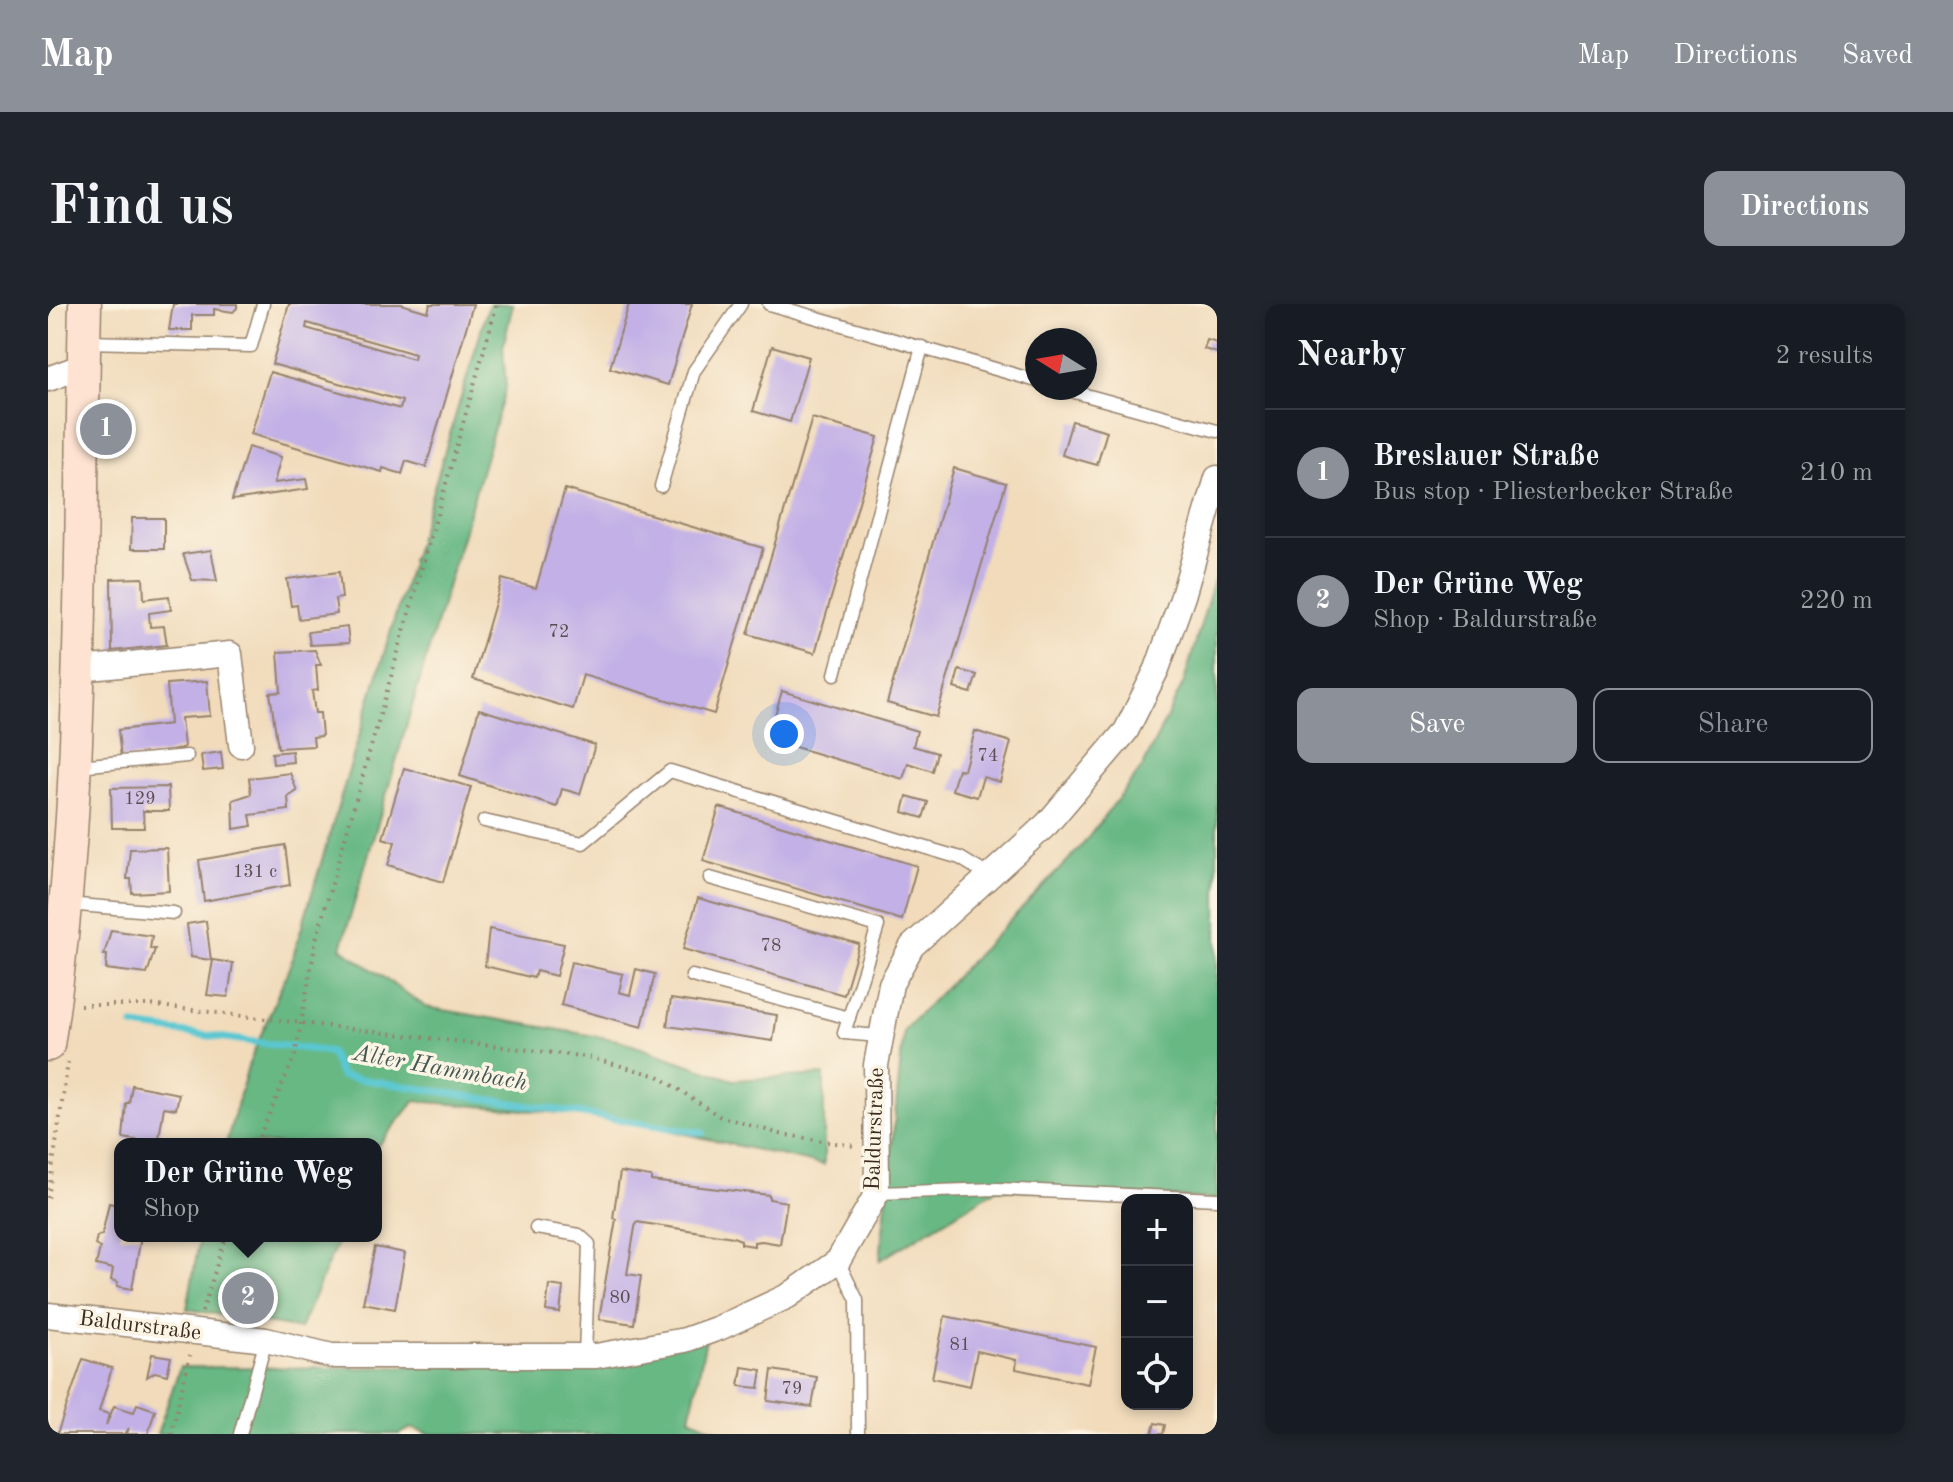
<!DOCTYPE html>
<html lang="en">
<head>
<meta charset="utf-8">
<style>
	:root { --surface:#171b24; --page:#20242c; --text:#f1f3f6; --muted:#9ea1a6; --line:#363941; --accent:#8c9099 }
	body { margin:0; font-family:"Old Standard TT",serif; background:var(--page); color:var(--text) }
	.controls { position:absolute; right:24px; bottom:24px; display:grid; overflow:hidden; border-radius:16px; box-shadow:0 4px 12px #0003 }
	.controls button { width:72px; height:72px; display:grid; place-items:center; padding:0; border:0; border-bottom:2px solid var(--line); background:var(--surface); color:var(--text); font:40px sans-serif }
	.compass { position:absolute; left:977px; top:24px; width:72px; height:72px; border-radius:50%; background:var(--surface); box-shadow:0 4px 12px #0003; rotate:281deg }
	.you { position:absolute; left:736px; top:430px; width:28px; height:28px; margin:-20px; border:6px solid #fff; border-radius:50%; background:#1a73e8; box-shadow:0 0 0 12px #1a73e833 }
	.badge { display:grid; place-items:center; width:52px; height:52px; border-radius:50%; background:var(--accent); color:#fff; font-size:26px; font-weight:700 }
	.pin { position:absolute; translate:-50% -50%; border:4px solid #fff; box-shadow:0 2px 8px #0006 }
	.popup { position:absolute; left:66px; top:834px; width:268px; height:104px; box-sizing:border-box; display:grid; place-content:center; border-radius:16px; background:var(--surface); filter:drop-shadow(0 2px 6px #0005); font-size:26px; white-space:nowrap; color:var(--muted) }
	.popup b { font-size:30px; color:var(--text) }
	.popup::after { content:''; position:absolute; left:50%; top:100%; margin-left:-16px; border:16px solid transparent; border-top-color:var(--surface) }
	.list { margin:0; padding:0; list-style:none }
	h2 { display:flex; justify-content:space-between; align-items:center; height:104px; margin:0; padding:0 32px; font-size:34px }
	h2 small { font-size:26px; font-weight:400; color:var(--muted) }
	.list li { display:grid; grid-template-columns:52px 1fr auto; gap:24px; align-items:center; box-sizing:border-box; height:128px; padding:0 32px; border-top:2px solid var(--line) }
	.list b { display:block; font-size:30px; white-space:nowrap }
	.list p { margin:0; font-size:26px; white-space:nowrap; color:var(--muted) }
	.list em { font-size:26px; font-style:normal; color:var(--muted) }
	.actions { display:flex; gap:16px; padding:24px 32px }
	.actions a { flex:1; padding:18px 0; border:2px solid var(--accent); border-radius:16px; text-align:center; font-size:28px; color:var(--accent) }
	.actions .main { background:var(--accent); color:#fff }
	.icon { flex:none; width:44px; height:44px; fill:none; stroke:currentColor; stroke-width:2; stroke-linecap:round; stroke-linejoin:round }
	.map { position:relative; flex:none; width:1169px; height:1130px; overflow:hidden; border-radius:16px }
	header { display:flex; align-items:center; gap:48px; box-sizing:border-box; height:112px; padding:0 40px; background:var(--accent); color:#fff }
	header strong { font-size:38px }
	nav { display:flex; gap:44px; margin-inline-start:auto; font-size:28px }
	.intro { display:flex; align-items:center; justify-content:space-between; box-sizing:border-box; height:192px; padding:0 48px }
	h1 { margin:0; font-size:56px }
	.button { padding:20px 36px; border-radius:16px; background:var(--accent); color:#fff; font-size:28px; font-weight:700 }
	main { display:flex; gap:48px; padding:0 48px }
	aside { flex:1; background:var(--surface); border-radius:16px; box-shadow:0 4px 12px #0003 }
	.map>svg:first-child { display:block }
	.forest { fill:#67b884; stroke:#517151; stroke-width:2 }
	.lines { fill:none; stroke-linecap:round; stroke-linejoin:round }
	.stream { stroke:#5ac7d2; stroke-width:7 }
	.building { fill:#c2b0e6; fill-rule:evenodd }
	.service-casing { stroke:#96826c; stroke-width:15 }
	.minor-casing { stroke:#96826c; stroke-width:27 }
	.secondary-casing { stroke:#96826c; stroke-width:35 }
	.path { stroke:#96826c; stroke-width:4; stroke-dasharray:2 6; stroke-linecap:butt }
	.service { stroke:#fff; stroke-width:12 }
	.minor { stroke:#fff; stroke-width:24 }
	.secondary { stroke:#fee3d2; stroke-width:32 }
	.labels { text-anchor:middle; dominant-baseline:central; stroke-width:7; stroke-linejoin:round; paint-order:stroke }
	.number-label { font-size:18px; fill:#5d4c50 }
	.street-label { font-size:22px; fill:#3b2a1e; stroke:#fcf5e5 }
	.water-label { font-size:24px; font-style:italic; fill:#445954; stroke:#fcf5e5 }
</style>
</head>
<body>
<header>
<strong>Map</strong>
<nav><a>Map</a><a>Directions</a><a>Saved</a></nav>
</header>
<div class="intro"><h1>Find us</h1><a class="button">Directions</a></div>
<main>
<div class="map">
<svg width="1169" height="1130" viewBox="0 0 1169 1130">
	<rect width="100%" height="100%" fill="#fcf5e5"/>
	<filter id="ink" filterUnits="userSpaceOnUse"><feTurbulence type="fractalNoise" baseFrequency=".0125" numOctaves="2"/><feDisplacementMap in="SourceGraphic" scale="16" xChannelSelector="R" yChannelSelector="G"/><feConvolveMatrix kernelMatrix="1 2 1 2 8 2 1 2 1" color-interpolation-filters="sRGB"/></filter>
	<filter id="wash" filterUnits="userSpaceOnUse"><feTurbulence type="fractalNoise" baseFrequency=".006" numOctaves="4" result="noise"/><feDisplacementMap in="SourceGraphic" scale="32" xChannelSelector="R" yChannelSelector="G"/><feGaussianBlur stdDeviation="1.8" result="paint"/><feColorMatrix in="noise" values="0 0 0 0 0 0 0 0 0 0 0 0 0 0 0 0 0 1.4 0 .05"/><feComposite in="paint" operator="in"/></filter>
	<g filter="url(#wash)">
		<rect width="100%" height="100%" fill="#f1dbbb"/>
		<g class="forest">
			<path d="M441,0H465L455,43L458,83L293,644L378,703L570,736L685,776L776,771V861L562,813L367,797L328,844V840H178L200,762L243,659Z"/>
			<path d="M1169,266V895L949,885L832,956L856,726L1032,544L1095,462L1136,378Z"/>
			<path d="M152,932H292L252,1025L139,1005Z"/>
			<path d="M659,1030L642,1114L677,1130H383L363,1124L352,1130H109L132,1063L309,1064L546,1056Z"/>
		</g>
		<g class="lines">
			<path class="stream" d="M86,722L282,748L293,772L655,829"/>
		</g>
		<g id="blocks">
			<g class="building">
				<path d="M125,0H189V4L185,8L166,5V11H144V26H121Z"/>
				<path d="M241,0H353L380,8L382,0H425L378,163L358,157L354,170L335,164L334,168L203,130L222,68L352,105L353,102L354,97L224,60ZM259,19L367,50L366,55L258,24Z"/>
				<path d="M581,0H644L620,81L562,64Z"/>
				<path d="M1159,36L1169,39V49L1156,45Z"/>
				<path d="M724,42L761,53L742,118L705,107Z"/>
				<path d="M764,114L830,133L767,349L700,330Z"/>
				<path d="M1024,117L1059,127L1049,161L1014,151Z"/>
				<path d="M200,143L233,153L226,179L258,175L260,185L184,196Z"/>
				<path d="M906,164L958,179L888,413L839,399Z"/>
				<path d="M517,185L715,244L666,410L535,371L525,405L425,375L454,275L488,284Z"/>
				<path d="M84,214H116V245H83Z"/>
				<path d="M163,246L169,277L144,276L135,250Z"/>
				<path d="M291,268L294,294L287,295L289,310L251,315L249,301L243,302L239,275Z"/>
				<path d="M95,274L96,295L121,292L123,306L101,309L102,323L116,322L119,341L64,347L63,275Z"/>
				<path d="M299,323L301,339L262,341L260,328Z"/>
				<path d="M267,346L273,361H268L270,386L264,387L267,409H272L274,432L265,433L266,442L230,444L222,389L233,388L230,348Z"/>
				<path d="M911,366L929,371L923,389L906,384Z"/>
				<path d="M159,377L162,412L133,414L136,443L117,450L73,455L70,426L122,420L119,380Z"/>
				<path d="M734,387L869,427L865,442L889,449L884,467L860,459L855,475L720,435Z"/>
				<path d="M431,405L547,441L532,490L514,485L509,503L412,472Z"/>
				<path d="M927,427L963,438L952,478L935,473L929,493L904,486L910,465L916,466Z"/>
				<path d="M244,447L245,458L225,460L224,449Z"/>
				<path d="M173,448L175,465L155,467L153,451Z"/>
				<path d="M356,464L423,483L395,578L340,561L347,538L335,534Z"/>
				<path d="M242,469L249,487L240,493L241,506L202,511L204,522L186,525L185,496L203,490L201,474Z"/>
				<path d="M120,483L121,507H95L96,524H64L63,484Z"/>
				<path d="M859,492L880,498L875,514L855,508Z"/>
				<path d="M671,503L869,562L854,616L655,557Z"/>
				<path d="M237,541L242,581L156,597L151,556Z"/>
				<path d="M119,544L121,587L84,589L83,575H79L82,545Z"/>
				<path d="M650,594L811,640L796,691L635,645Z"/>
				<path d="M158,617L159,625L163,656L143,653L142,645L139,620Z"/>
				<path d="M441,625L516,640L508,672L488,667L486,674L437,662Z"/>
				<path d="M63,626L104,632L102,645H107L99,670L58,665L59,651H56Z"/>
				<path d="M165,656L185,659L180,693L159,691Z"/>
				<path d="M523,658L575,670L571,688L582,691L588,665L607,670L594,723L513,701Z"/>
				<path d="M623,695L729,711L725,737L619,722Z"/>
				<path d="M84,781L131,790L128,805L116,803L110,840L75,834L78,799H81Z"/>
				<path d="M572,868L603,873V877L721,891V895L739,898L732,940L714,937L706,938V942L693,940V936L685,933L588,918L579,970L593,972L586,1020L551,1015L568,915L565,914Z"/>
				<path d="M61,899L72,902V932H93L84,985L69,982L70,978L63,976L65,965L48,961L52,944L47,941L49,932L54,931Z"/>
				<path d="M327,943L357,949L347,1005L315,999Z"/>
				<path d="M191,978L215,985L208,1011L183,1004Z"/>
				<path d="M501,981L515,983L512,1009L498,1007Z"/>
				<path d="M897,1012L1048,1043L1040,1080L968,1065L969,1056L929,1047L922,1082L884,1074Z"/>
				<path d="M104,1050L123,1053L119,1071L107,1068L99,1073Z"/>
				<path d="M35,1055L64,1064L51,1107L61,1110L58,1121L66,1102L86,1108L89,1100L107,1106L100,1130H79L81,1124L77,1130H9Z"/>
				<path d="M694,1063L714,1066L711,1084L691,1082Z"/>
				<path d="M724,1066L769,1073L764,1103L720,1097Z"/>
				<path d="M1107,1119L1117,1121L1115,1130H1104Z"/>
			</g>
		</g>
	</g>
	<g filter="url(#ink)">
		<use href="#blocks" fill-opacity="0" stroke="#96826c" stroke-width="2"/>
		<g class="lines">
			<defs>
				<g id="service">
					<path d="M721,0L989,77"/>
					<path d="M38,38L203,42L215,0"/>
					<path d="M1012,84L1169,127"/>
					<path d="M613,182L646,67L693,0"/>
					<path d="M787,370L874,43"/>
					<path d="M30,462L139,452"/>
					<path d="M436,517L535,539L622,467L912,554L940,571"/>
					<path d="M662,574L830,622L796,729L831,732"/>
					<path d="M19,600L126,609"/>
					<path d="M644,672L801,714"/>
					<path d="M829,889L949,885L1169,895"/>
					<path d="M488,924L531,931L541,940L537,1052"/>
					<path d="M790,957L809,996L810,1130"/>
					<path d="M192,1130L218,1036"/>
				</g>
				<g id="minor">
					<path d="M0,75L35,62"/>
					<path d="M32,365L182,350L193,441"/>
					<path d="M0,1011L218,1036L284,1052H548L637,1036L671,1024L740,992L790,957L829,889L828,761L843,680L864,642L999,520L1078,427L1109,365L1135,292L1169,174"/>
				</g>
				<path id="secondary" d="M0,741C38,496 31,247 37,0"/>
			</defs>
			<use href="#service" class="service-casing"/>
			<use href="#minor" class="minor-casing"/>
			<use href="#secondary" class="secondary-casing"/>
			<g class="path">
				<path d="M32,701H102L540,753L610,772L671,812L732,830L806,842"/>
				<path d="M208,840L247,752L268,636L449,0"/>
				<path d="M0,894L20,758"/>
				<path d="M154,1008L178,932"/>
				<path d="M123,1130L142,1051"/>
			</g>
			<use href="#service" class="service"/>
			<use href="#minor" class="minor"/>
			<use href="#secondary" class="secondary"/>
		</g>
	</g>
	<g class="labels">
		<g class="number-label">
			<text x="511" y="328">72</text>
			<text x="940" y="452">74</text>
			<text x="92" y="495">129</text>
			<text x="207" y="568">131 c</text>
			<text x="723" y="642">78</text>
			<text x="572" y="994">80</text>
			<text x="912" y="1041">81</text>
			<text x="744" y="1085">79</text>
		</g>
		<g class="street-label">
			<text transform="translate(827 825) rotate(-88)">Baldurstraße</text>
			<text transform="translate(92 1022) rotate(7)">Baldurstraße</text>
		</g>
		<g class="water-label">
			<text transform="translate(392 765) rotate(10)">Alter Hammbach</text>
		</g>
	</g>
</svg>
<div class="controls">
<button>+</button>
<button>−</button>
<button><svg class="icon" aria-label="locate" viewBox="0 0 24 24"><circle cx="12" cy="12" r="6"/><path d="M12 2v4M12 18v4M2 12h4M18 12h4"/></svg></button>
</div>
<svg class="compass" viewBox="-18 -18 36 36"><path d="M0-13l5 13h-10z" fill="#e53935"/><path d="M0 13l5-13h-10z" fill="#9ea1a6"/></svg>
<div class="you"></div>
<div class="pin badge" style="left:58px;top:125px">1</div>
<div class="pin badge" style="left:200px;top:994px">2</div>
<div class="popup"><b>Der Grüne Weg</b>Shop</div>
</div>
<aside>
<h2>Nearby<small>2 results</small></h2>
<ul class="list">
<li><span class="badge">1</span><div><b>Breslauer Straße</b><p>Bus stop · Pliesterbecker Straße</p></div><em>210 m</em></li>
<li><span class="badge">2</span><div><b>Der Grüne Weg</b><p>Shop · Baldurstraße</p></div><em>220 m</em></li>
</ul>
<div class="actions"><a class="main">Save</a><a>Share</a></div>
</aside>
</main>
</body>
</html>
